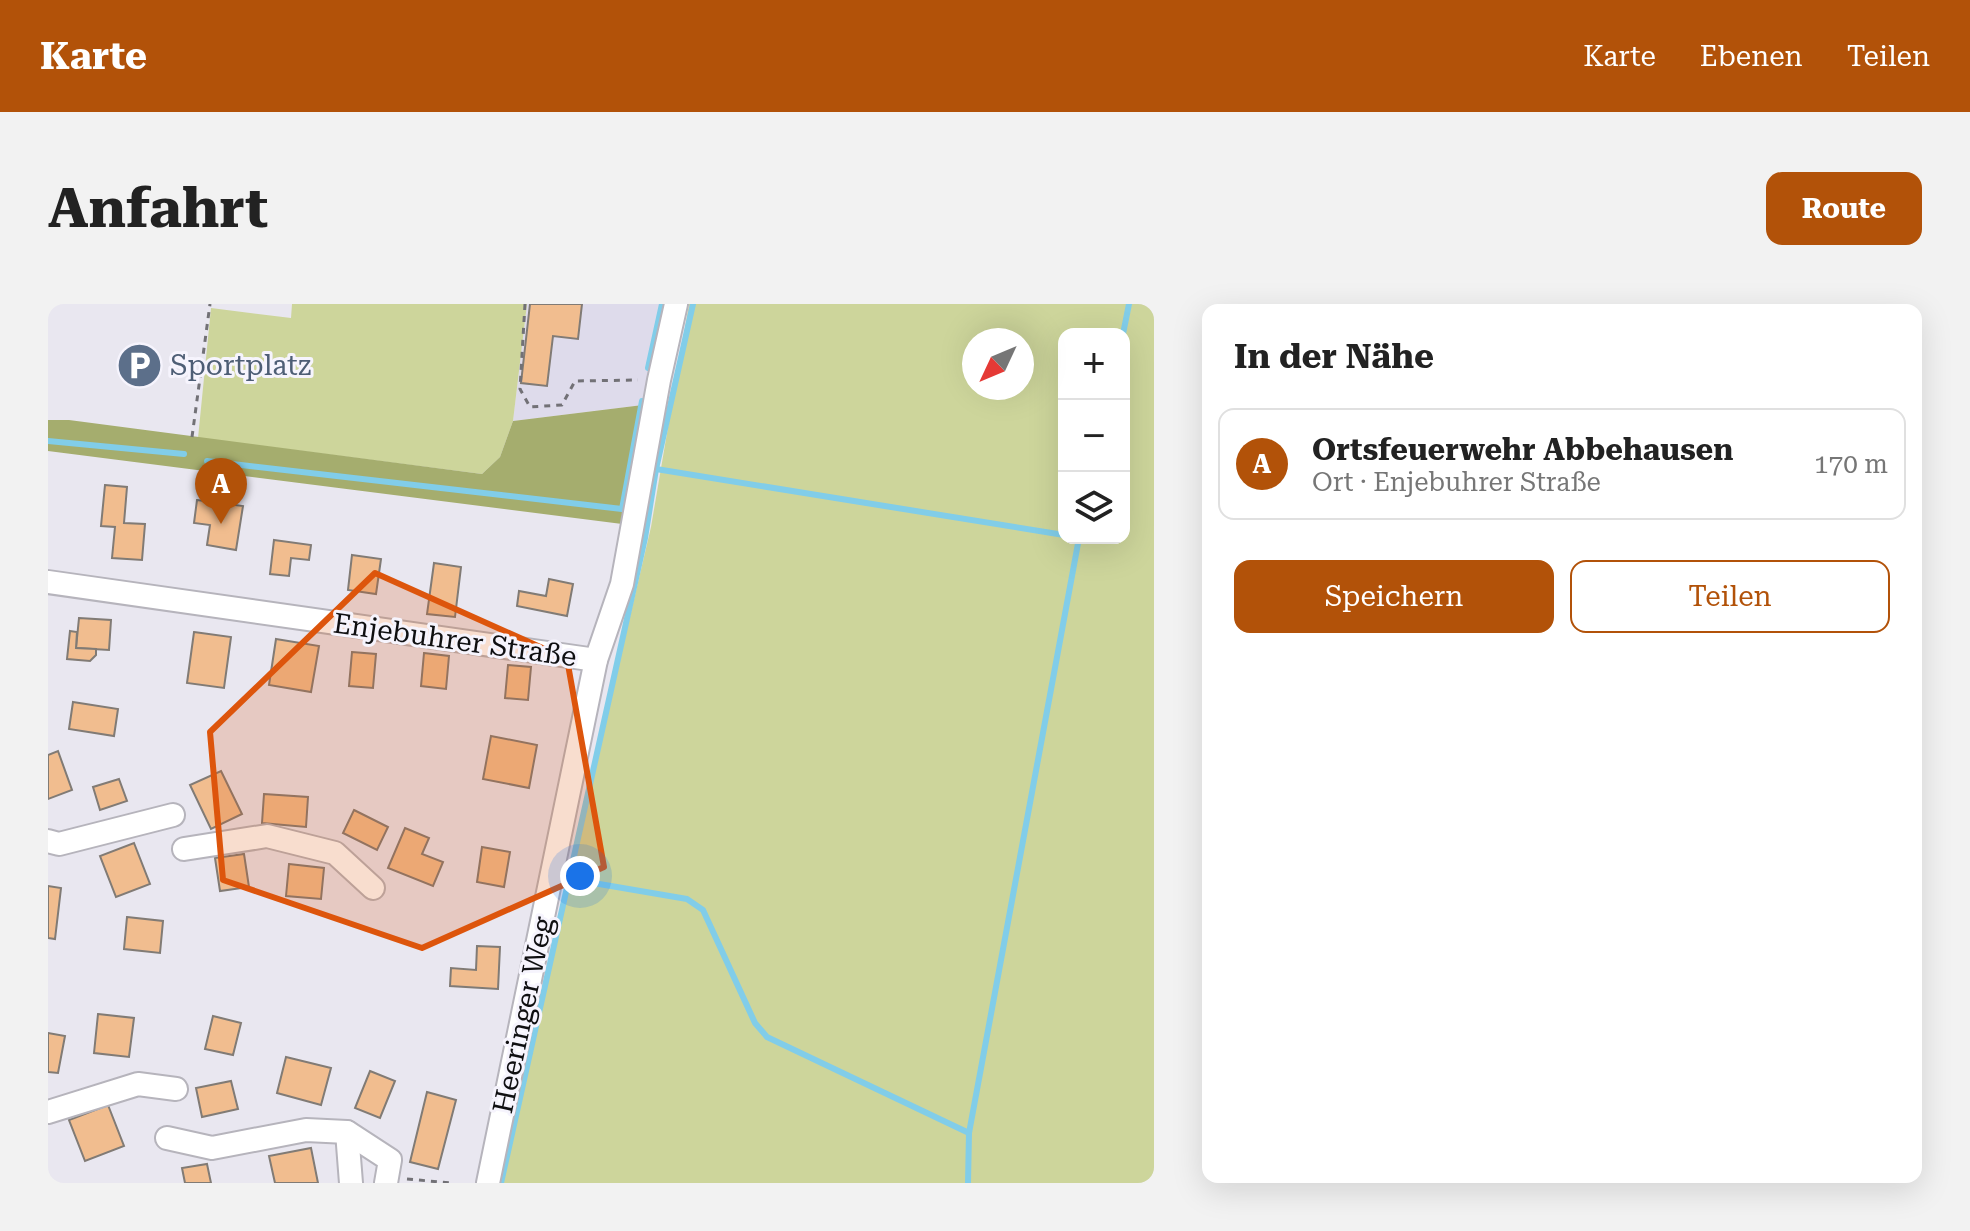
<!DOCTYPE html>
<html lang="de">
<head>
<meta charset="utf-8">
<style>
	:root { --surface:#fff; --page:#f2f2f2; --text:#222; --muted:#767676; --line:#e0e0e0; --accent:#b25209 }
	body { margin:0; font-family:"Roboto Serif",serif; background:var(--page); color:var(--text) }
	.controls { position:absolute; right:24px; top:24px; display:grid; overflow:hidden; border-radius:16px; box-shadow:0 8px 32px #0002 }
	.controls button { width:72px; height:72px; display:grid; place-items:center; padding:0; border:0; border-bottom:2px solid var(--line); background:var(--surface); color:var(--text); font:40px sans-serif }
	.compass { position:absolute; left:914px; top:24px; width:72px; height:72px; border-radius:50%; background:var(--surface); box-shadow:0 8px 32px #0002; rotate:226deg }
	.you { position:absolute; left:532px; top:572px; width:28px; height:28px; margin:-20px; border:6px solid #fff; border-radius:50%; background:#1a73e8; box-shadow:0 0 0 12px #1a73e833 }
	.badge { display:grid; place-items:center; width:52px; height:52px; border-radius:50%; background:var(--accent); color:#fff; font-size:26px; font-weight:700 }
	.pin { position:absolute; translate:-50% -66px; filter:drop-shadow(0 2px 4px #0008) }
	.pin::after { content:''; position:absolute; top:42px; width:28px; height:24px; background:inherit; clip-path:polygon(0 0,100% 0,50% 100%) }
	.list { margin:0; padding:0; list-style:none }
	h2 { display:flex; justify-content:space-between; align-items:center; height:104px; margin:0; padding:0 32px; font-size:34px }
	h2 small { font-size:26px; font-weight:400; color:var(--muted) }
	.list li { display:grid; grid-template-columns:52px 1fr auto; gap:24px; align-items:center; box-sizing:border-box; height:112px; margin:0 16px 16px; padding:0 16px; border:2px solid var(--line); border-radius:16px }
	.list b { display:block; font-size:30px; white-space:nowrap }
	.list p { margin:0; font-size:26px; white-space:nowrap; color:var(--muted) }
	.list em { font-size:26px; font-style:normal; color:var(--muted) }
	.actions { display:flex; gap:16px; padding:24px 32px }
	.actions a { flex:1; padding:18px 0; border:2px solid var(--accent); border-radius:16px; text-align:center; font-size:28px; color:var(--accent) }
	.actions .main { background:var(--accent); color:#fff }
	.icon { flex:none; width:44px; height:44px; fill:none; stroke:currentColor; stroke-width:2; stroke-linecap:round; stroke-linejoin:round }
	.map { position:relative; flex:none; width:1106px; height:879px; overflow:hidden; border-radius:16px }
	header { display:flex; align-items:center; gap:48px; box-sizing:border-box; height:112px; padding:0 40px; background:var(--accent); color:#fff }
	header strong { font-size:38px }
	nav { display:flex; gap:44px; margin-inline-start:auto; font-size:28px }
	.intro { display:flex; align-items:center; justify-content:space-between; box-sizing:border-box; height:192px; padding:0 48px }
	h1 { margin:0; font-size:56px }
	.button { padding:20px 36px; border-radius:16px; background:var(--accent); color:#fff; font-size:28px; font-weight:700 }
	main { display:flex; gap:48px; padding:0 48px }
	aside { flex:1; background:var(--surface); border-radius:16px; box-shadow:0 8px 32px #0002 }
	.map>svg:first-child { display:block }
	.built { fill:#dedbeb }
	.green { fill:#cdd59b; fill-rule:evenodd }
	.forest { fill:#a5ad6e }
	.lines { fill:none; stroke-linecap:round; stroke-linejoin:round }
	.stream { stroke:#81cde9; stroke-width:6 }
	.building { fill:#f1bd8f; stroke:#817b75; stroke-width:2 }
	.minor-casing { stroke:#b6b4bc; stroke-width:26 }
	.path { stroke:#727176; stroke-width:3; stroke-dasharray:6 6; stroke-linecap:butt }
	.minor { stroke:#fff; stroke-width:22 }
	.marked { fill:#dd550c; fill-opacity:0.2; stroke:#dd550c; stroke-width:6; stroke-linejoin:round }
	.labels { text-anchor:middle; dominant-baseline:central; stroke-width:6; stroke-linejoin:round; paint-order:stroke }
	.service-label { font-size:28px; fill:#4e5e75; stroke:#f6f4fd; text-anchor:start }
	.street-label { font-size:28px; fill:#0f0f11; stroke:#f6f4fd }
</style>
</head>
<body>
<header>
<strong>Karte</strong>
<nav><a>Karte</a><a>Ebenen</a><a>Teilen</a></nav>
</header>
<div class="intro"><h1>Anfahrt</h1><a class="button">Route</a></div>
<main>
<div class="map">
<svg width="1106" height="879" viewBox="0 0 1106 879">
	<rect width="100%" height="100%" fill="#e9e7f0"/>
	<path class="built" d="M479,0H624L603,100L465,117Z"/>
	<g class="green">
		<path d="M244,0H479L465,117L452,153L434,170L150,134L163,4L243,14Z"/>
		<path d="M641,0H1106V879H449L603,223ZM1016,30H1076V234H1016ZM926,36H974V84H926Z"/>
	</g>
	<path class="forest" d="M603,100L582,221L0,147V116H21L434,170L452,153L465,117Z"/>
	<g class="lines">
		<g class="stream">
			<path d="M1075,30L1081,0"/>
			<path d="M600,64L614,0"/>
			<path d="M0,137L136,150"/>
			<path d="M159,157L574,205L594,97"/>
			<path d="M608,165L1016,231"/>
			<path d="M522,575L639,595L655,606L707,719L719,733L921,829"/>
			<path d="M453,879L597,234L608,165L645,0"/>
			<path d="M920,879L921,829L1031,234"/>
		</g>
	</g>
	<g class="building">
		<path d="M482,0H534L530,35L505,32L499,82L473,79Z"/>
		<path d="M57,181L79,183L76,219L97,220L94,256L64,254L67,223L53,222Z"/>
		<path d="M149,196L195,202L188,246L159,241L162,221L146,219Z"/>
		<path d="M226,236L263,241L261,256L243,254L241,272L222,270Z"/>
		<path d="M304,251L333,255L328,290L300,286Z"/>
		<path d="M386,259L413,263L407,313L379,310Z"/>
		<path d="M501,275L525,280L519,312L469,302L471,287L498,292Z"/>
		<path d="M31,314L63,316L61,346L28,344Z"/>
		<path d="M22,327L29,328L28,344L48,345V351L42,357L19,355Z"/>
		<path d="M146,328L183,333L176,384L139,379Z"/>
		<path d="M228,335L271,342L263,388L221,381Z"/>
		<path d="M304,348L328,350L325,384L301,382Z"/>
		<path d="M376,349L401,352L398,385L373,382Z"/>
		<path d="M460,361L483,363L480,396L457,394Z"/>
		<path d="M25,398L70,405L66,432L21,425Z"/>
		<path d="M443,432L489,441L481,484L435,475Z"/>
		<path d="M10,447L24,486L0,495V451Z"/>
		<path d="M173,467L194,510L163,525L142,481Z"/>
		<path d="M71,475L79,497L52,506L45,483Z"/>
		<path d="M216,490L260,493L258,523L214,519Z"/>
		<path d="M306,506L340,523L329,546L295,529Z"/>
		<path d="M357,524L381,534L374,550L395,558L385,582L340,564Z"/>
		<path d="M86,539L102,580L68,593L52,552Z"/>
		<path d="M434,543L462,548L456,583L429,578Z"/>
		<path d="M196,550L201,583L172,587L167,554Z"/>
		<path d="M241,560L276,564L273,595L238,592Z"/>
		<path d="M0,582L13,584L7,635L0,634Z"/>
		<path d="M79,613L115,617L112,649L76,645Z"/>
		<path d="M429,642L452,643L450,685L402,682L403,664L428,666Z"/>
		<path d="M50,710L86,714L81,753L46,749Z"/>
		<path d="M165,712L193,719L185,751L157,745Z"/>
		<path d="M0,729L17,732L10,769L0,768Z"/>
		<path d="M238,753L283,764L273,801L229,789Z"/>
		<path d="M322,767L347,777L332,814L307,804Z"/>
		<path d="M183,777L190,805L154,813L148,784Z"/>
		<path d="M379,788L408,796L390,865L362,858Z"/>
		<path d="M60,801L76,842L37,857L21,816Z"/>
		<path d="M263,844L270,879H227L221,852Z"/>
		<path d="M159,860L163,879H137L134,864Z"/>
	</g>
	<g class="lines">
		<defs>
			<g id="minor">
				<path d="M0,278L548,356"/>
				<path d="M0,537L11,540L125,511"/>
				<path d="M136,545L219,532L287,549L325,584"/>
				<path d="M0,808L90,780L128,785"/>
				<path d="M299,828L303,879"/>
				<path d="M119,834L164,844L258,826L299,828L342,856L338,879"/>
				<path d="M440,879L548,356L574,280L611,76L628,0"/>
			</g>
		</defs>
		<use href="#minor" class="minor-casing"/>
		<g class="path">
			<path d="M477,0L472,85L482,103L514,101L527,77L590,76"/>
			<path d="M144,133L162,0"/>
			<path d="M359,875L403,879"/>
		</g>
		<use href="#minor" class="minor"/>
	</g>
	<path class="marked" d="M327,269L519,355L556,563L374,644L175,576L162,428Z"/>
	<defs>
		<symbol id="parking-disc" viewBox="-11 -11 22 22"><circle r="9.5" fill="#5c6f8a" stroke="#f6f4fd"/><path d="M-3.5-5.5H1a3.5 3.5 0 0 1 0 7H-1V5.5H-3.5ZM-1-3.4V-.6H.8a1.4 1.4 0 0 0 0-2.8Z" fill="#fff"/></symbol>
	</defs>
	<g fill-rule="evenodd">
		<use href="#parking-disc" x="66" y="36" width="51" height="51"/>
	</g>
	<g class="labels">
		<g class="service-label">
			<text x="122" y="61">Sportplatz</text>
		</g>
		<g class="street-label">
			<text transform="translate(407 336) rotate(8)">Enjebuhrer Straße</text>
			<text transform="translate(475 711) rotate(-78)">Heeringer Weg</text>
		</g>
	</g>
</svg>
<div class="controls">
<button>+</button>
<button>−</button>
<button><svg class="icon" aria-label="layers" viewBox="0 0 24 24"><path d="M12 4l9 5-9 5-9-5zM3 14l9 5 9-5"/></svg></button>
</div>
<svg class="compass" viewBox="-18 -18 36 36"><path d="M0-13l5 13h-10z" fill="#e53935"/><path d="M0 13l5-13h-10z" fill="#767676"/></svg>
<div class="you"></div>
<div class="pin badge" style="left:173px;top:220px">A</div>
</div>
<aside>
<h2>In der Nähe<small></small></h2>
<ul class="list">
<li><span class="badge">A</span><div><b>Ortsfeuerwehr Abbehausen</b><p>Ort · Enjebuhrer Straße</p></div><em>170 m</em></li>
</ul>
<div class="actions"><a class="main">Speichern</a><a>Teilen</a></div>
</aside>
</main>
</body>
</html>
